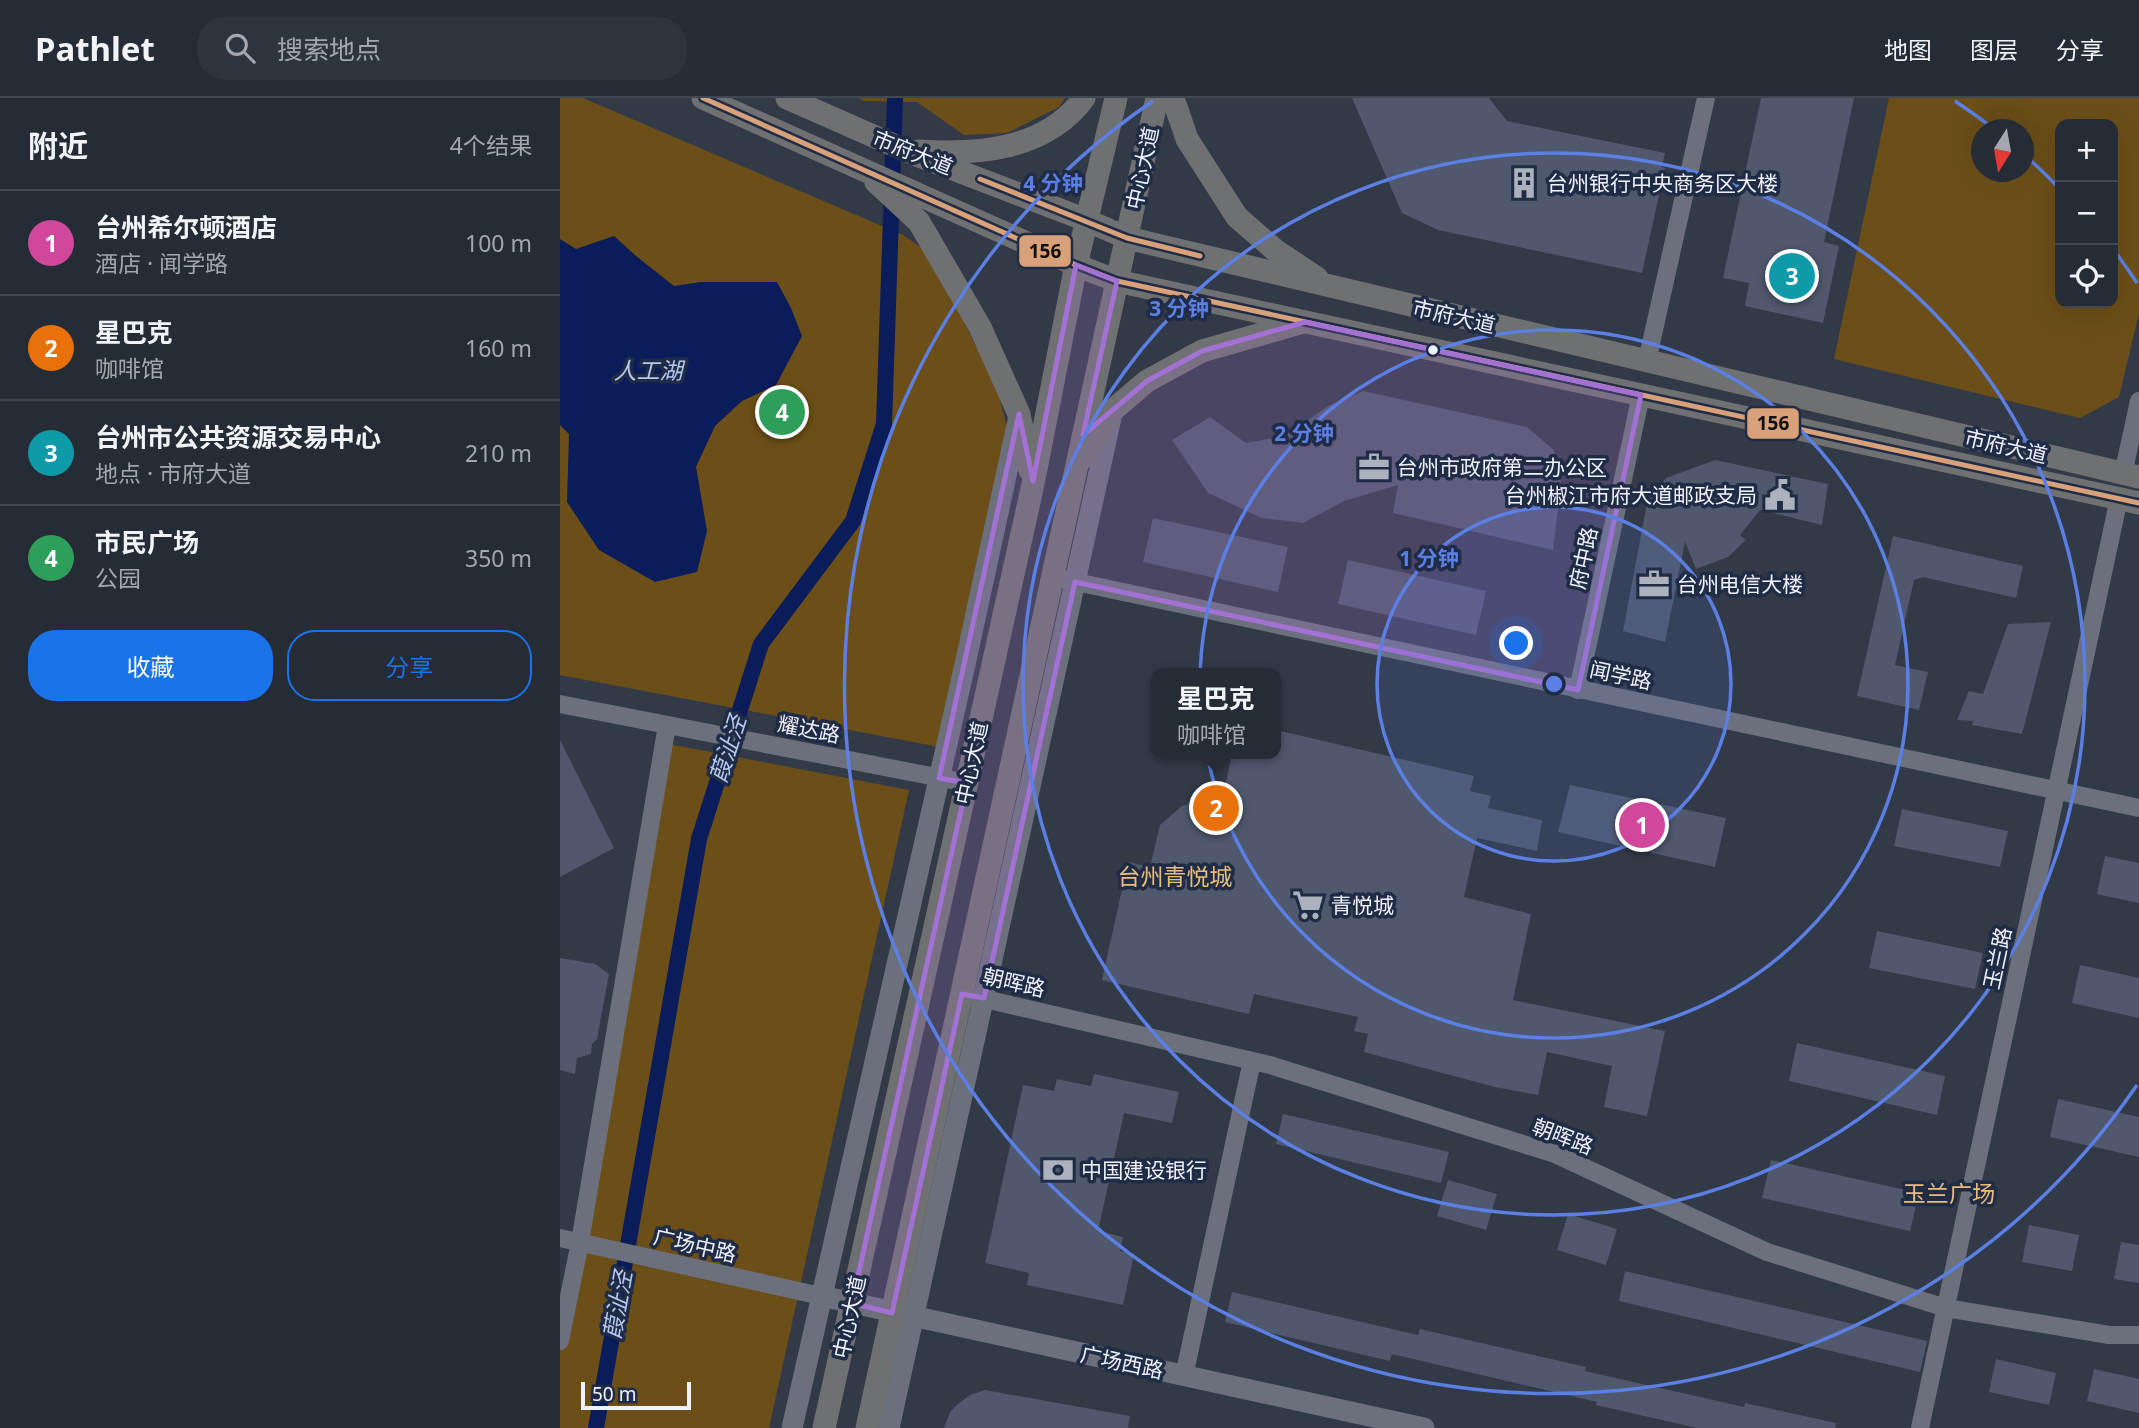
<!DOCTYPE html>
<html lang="zh">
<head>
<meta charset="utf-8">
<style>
	:root { --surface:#262c36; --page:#2e343e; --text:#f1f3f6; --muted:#a4a7ad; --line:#424851; --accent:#1a73e8 }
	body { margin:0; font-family:"Noto Sans","Noto Sans SC",sans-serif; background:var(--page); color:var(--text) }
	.controls { position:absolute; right:21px; top:21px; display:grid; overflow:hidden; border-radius:14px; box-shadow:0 7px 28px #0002 }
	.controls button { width:63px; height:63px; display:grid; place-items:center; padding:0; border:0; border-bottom:2px solid var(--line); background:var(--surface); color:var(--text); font:35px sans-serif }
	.compass { position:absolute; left:1411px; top:21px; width:63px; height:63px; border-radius:50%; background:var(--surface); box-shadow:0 7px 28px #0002; rotate:191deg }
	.scale { position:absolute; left:21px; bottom:18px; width:110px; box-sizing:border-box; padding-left:7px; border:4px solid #edf2fc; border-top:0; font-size:19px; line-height:24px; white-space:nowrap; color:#edf2fc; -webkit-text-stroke:5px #202c45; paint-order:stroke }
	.you { position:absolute; left:957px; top:546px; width:24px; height:24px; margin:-18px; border:5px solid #fff; border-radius:50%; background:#1a73e8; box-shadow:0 0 0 10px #1a73e833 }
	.badge { display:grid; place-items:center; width:46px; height:46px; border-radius:50%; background:var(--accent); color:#fff; font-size:23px; font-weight:700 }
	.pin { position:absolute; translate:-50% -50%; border:4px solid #fff; box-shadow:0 2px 7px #0006 }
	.popup { position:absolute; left:591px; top:570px; width:130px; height:91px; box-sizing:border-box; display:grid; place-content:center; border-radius:14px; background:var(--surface); filter:drop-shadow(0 2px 5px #0005); font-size:23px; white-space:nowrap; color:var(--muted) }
	.popup b { font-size:26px; color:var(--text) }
	.popup::after { content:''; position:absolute; left:50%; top:100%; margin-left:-14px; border:14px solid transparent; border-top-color:var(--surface) }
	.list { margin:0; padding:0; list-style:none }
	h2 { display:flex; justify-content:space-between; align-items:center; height:91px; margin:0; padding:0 28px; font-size:30px }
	h2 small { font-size:23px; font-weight:400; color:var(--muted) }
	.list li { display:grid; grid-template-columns:46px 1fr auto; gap:21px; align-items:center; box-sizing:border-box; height:105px; padding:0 28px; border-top:2px solid var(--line) }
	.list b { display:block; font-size:26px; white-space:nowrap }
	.list p { margin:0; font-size:23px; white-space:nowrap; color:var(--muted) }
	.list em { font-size:23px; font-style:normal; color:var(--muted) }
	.actions { display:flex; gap:14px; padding:21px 28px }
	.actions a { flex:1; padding:16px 0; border:2px solid var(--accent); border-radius:28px; text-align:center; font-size:24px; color:var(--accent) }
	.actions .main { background:var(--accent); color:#fff }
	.icon { flex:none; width:38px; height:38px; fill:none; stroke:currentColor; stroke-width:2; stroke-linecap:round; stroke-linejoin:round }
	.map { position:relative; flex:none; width:1579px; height:1330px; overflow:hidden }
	header { display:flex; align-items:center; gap:42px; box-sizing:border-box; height:98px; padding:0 35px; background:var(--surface); border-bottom:2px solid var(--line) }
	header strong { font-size:33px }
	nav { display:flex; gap:38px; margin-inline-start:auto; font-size:24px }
	.search { width:490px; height:63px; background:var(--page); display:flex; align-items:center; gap:18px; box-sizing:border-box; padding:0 24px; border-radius:28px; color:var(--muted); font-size:26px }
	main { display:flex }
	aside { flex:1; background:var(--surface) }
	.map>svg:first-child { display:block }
	.green { fill:#6c4f18; fill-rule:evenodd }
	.water { fill:#0a1c5a }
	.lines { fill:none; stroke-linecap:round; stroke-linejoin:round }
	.canal { stroke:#0a1c5a; stroke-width:16 }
	.building { fill:#4f586d }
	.tertiary { stroke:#6b707c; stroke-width:18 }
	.secondary { stroke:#6b707c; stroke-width:21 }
	.primary { stroke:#6f7071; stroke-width:23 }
	.bus-1-casing { stroke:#202c45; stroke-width:10 }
	.bus-1 { stroke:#d9a179; stroke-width:5 }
	.marked { fill:#a371d4; fill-opacity:0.2; stroke:#a371d4; stroke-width:5; stroke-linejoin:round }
	.ring { fill:none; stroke:#5b7fe3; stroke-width:3.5 }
	.bus-dot { fill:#edf2fc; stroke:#202c45; stroke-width:2.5 }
	.labels { text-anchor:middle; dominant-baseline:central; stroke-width:7; stroke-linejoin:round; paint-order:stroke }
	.street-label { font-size:21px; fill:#edf2fc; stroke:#202c45 }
	.poi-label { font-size:21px; fill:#edf2fc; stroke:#202c45; text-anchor:start }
	.water-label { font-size:23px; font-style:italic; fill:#b5c8f1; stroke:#202c45 }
	.neighbourhood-label { font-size:23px; fill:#e9bd79; stroke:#202c45 }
	.centre { fill:#5b7fe3; stroke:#202c45; stroke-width:3.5 }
	.ring-label { font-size:21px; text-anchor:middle; font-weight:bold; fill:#5b7fe3; stroke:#202c45; stroke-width:7; stroke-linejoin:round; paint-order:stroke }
	.line-badge { stroke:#202c45; stroke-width:2.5 }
	.pale-badge-label { font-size:19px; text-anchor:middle; font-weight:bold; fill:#111 }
</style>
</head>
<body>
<header>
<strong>Pathlet</strong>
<div class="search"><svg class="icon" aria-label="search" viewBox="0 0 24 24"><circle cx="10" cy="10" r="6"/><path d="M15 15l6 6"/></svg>搜索地点</div>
<nav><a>地图</a><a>图层</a><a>分享</a></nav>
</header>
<main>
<aside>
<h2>附近<small>4个结果</small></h2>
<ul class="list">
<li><span class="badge" style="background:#d1479c">1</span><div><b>台州希尔顿酒店</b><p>酒店 · 闻学路</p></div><em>100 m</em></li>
<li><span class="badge" style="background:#e8710a">2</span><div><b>星巴克</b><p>咖啡馆</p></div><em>160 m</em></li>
<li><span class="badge" style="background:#0f9aa8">3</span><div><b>台州市公共资源交易中心</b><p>地点 · 市府大道</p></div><em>210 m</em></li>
<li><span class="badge" style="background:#2e9e5b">4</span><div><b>市民广场</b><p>公园</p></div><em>350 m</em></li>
</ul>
<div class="actions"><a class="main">收藏</a><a>分享</a></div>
</aside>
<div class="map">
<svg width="1579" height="1330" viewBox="0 0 1579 1330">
	<rect width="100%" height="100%" fill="#323a48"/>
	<g class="green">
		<path d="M0,0H23L343,137L369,155L437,290L449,337L379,649L0,577Z"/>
		<path d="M298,0H505L499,9L447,35L404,37L357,4L304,3Z"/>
		<path d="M1329,0H1579V215L1559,299L1520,320L1274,261ZM1553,26V205H1500V26ZM1422,32H1464V74H1422Z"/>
		<path d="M104,645L349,692L209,1330H0V1243Z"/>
	</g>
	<path class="water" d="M54,138L76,158L114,188L141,184H217L231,210L242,238L216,287L182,303L155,328L136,369L147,433L137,474L95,484L39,452L7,404L9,336L0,327V141L16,151Z"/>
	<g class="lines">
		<path class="canal" d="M36,1330L139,741L201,546L293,423L324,326L335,0"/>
	</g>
	<g class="building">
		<path d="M792,0H929L947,23L1105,55L1102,69L1105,70L1082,175L878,132L842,115Z"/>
		<path d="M1201,0H1294L1264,144L1279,148L1263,225L1185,208L1189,185L1163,180Z"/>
		<path d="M803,293L967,329L994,352L1001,386L993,452L833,415L838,387L784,403L743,425L702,420L648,395L612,342L650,319L686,345L725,338L768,308Z"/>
		<path d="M1155,362L1268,386L1262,427L1200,412L1180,437L1186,442L1168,459L1136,471L1125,444L1105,544L1063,533L1087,405L1106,380Z"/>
		<path d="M593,420L728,449L718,494L583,464Z"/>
		<path d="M1333,438L1463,468L1456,500L1363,479L1354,482L1335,567L1368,574L1359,612L1297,598Z"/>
		<path d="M788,462L926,493L916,537L778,506Z"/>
		<path d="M1491,524L1462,636L1412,627L1413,623L1397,622L1409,593L1423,596L1448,526Z"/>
		<path d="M716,632L914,678L910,693L931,698L928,710L982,722L977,753L917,740L904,799L971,816L953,902L1105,933L1087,1018L1044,1009L1052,968L987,954L978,997L935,989L804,954L808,936L794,933L798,919L694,896L689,916L542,882L568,764L590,769L600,727L622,708L664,693L672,656H716Z"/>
		<path d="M0,642L54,750L0,779Z"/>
		<path d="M1010,687L1166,720L1155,769L998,734Z"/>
		<path d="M1342,711L1448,733L1440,769L1334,748Z"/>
		<path d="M1545,758L1579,765V805L1537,796Z"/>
		<path d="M1317,833L1423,855L1415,891L1309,870Z"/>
		<path d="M0,860L35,866L49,876L37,941L32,946L31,956L17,960L15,976L0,972Z"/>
		<path d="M1520,867L1579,880V920L1512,905Z"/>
		<path d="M1237,945L1385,978L1377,1017L1229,983Z"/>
		<path d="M534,976L619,994L612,1025L564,1015L538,1133L563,1139L560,1153L574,1156L563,1207L467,1187L469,1175L425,1165L463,987L494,993L497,981L531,988Z"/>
		<path d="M1498,1001L1579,1019V1059L1490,1039Z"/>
		<path d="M723,1016L889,1054L881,1085L716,1046Z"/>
		<path d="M1211,1062L1359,1095L1350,1133L1202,1100Z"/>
		<path d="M888,1082L937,1096L926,1132L877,1118Z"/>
		<path d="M1008,1116L1057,1131L1046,1167L997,1152Z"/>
		<path d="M1469,1127L1519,1137L1512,1173L1462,1164Z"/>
		<path d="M1561,1144L1579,1147V1185L1554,1181Z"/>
		<path d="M1065,1173L1367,1243L1360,1274L1059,1203Z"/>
		<path d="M672,1194L858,1237L860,1231L1026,1269L1025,1273L1184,1309L1185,1305L1276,1325L1275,1330H1137L1036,1307L1037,1304L832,1256L830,1263L665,1224Z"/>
		<path d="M1436,1261L1496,1275L1489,1307L1429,1294Z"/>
		<path d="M1534,1271L1579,1281V1315L1527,1303Z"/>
		<path d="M425,1292L570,1318L568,1330H384L390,1314L399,1305L410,1297Z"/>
	</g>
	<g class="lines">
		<g class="tertiary">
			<path d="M1087,263L1146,0"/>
			<path d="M1563,376L1579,303"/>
			<path d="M502,481L1579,710"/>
			<path d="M1018,592L1081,297"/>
			<path d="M0,606L407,685"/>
			<path d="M412,898L710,967L995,1056L1207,1154L1386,1210L1549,1237H1579"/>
			<path d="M0,1140L261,1198"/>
			<path d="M0,1243L20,1144L107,627"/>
			<path d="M624,1278L692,963"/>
			<path d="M1360,1330L1559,400"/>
		</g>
		<g class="secondary">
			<path d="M261,1198L864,1330"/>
			<path d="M232,1330L406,562L459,318"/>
			<path d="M329,1330L551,320"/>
		</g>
		<g class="primary">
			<path d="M143,0L516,167L557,183L1579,405"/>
			<path d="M227,0L354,56L526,122L567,140L1579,379"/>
			<path d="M613,0L627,41L677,119L715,152L757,180"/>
			<path d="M358,53C418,57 486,52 524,0"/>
			<path d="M316,84L359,124L420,229L459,316L470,372"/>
			<path d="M526,358L553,312L587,283L642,253L740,225"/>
			<path d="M264,1330L473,386L516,167L556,0"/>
			<path d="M307,1330L597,0"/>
		</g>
		<defs>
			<g id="bus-1">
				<path d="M143,0L516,167L557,183L1579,405"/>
				<path d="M420,81L567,140L640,158"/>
			</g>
		</defs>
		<use href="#bus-1" class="bus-1-casing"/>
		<use href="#bus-1" class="bus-1"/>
	</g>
	<path class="marked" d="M516,167L557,183L523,337L587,283L642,253L745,224L1081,297L1018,592L515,484L424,900L402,896L332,1215L292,1205L407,685L379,680L459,316L473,383Z"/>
	<circle cx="994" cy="586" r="177" fill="#5b7fe3" fill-opacity=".12"/>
	<g class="ring">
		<circle cx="994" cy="586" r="177"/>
		<circle cx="994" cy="586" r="354"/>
		<circle cx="994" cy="586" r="531"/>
		<path d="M1577 987A708 708 0 1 1 593 3M1395 3A708 708 0 0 1 1430 28M1468 60A708 708 0 0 1 1499 90M1556 155A708 708 0 0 1 1577 185"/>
	</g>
	<defs>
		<symbol id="building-bare" viewBox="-9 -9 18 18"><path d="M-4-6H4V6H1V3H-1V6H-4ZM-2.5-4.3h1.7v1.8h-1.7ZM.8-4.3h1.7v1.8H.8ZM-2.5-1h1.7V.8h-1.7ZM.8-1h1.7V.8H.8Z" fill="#acb2bd" stroke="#202c45" stroke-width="2.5" paint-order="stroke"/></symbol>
		<symbol id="office-bare" viewBox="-9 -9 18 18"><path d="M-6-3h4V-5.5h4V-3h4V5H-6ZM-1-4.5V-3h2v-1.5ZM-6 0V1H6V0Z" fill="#acb2bd" stroke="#202c45" stroke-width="2.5" paint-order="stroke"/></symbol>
		<symbol id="civic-bare" viewBox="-9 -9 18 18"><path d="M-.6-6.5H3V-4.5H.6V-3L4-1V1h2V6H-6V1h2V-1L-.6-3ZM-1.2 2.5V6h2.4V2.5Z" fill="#acb2bd" stroke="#202c45" stroke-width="2.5" paint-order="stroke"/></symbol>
		<symbol id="supermarket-bare" viewBox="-9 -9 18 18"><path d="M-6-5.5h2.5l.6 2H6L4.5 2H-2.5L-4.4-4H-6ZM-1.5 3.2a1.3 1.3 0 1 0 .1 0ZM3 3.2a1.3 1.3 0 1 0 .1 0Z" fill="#acb2bd" stroke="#202c45" stroke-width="2.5" paint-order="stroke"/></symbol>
		<symbol id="bank-bare" viewBox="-9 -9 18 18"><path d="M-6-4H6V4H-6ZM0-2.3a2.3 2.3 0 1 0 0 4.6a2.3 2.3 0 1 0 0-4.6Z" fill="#acb2bd" stroke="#202c45" stroke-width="2.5" paint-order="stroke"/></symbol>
	</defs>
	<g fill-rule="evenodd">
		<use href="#building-bare" x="942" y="63" width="44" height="44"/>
		<use href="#office-bare" x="792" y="347" width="44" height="44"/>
		<use href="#civic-bare" x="1198" y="375" width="44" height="44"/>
		<use href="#office-bare" x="1072" y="464" width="44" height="44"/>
		<use href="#supermarket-bare" x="726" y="785" width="44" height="44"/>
		<use href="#bank-bare" x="476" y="1050" width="44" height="44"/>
	</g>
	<circle class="bus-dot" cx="873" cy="252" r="6"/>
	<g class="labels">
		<g class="street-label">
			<text transform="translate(353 54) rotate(22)">市府大道</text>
			<text transform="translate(582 70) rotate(-78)">中心大道</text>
			<text transform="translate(894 218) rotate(13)">市府大道</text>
			<text transform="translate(1446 348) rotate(13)">市府大道</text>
			<text transform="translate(1023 460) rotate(-78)">府中路</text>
			<text transform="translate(1061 577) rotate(12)">闻学路</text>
			<text transform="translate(249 631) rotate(11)">耀达路</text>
			<text transform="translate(411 665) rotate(-78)">中心大道</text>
			<text transform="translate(1437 860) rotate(-78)">玉兰路</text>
			<text transform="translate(454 884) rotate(13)">朝晖路</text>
			<text transform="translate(1003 1038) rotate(21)">朝晖路</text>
			<text transform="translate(135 1147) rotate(13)">广场中路</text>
			<text transform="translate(289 1219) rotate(-78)">中心大道</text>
			<text transform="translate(562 1264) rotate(12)">广场西路</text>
		</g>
		<g class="poi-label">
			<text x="987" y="85">台州银行中央商务区大楼</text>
			<text x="837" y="369">台州市政府第二办公区</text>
			<text x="1197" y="397" text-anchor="end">台州椒江市府大道邮政支局</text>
			<text x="1117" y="486">台州电信大楼</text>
			<text x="771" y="807">青悦城</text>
			<text x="521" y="1072">中国建设银行</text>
		</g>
		<g class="water-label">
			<text x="88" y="272">人工湖</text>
			<text transform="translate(167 651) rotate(-72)">葭沚泾</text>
			<text transform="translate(57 1207) rotate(-80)">葭沚泾</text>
		</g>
		<g class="neighbourhood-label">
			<text x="615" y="778">台州青悦城</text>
			<text x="1389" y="1095">玉兰广场</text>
		</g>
	</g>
	<circle cx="994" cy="586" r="10" class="centre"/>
	<g class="ring-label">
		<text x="493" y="93">4 分钟</text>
		<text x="619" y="218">3 分钟</text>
		<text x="744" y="343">2 分钟</text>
		<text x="869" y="468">1 分钟</text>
	</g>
	<g class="line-badge">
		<rect x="458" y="136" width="54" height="34" rx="7" fill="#d9a179"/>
		<rect x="1186" y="309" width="54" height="33" rx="7" fill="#d9a179"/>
	</g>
	<g class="pale-badge-label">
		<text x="485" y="160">156</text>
		<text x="1213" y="332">156</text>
	</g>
</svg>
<div class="controls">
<button>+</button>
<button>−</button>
<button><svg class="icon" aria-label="locate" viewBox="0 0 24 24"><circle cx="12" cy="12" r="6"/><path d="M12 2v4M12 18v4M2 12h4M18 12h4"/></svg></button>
</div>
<svg class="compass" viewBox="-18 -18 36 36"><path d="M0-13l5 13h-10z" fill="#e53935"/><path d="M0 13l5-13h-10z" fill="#a4a7ad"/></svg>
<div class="scale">50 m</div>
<div class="you"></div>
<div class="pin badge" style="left:1082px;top:727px;background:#d1479c">1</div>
<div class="pin badge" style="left:656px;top:710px;background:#e8710a">2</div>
<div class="popup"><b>星巴克</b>咖啡馆</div>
<div class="pin badge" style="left:1232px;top:178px;background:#0f9aa8">3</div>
<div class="pin badge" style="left:222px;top:314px;background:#2e9e5b">4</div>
</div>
</main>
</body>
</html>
